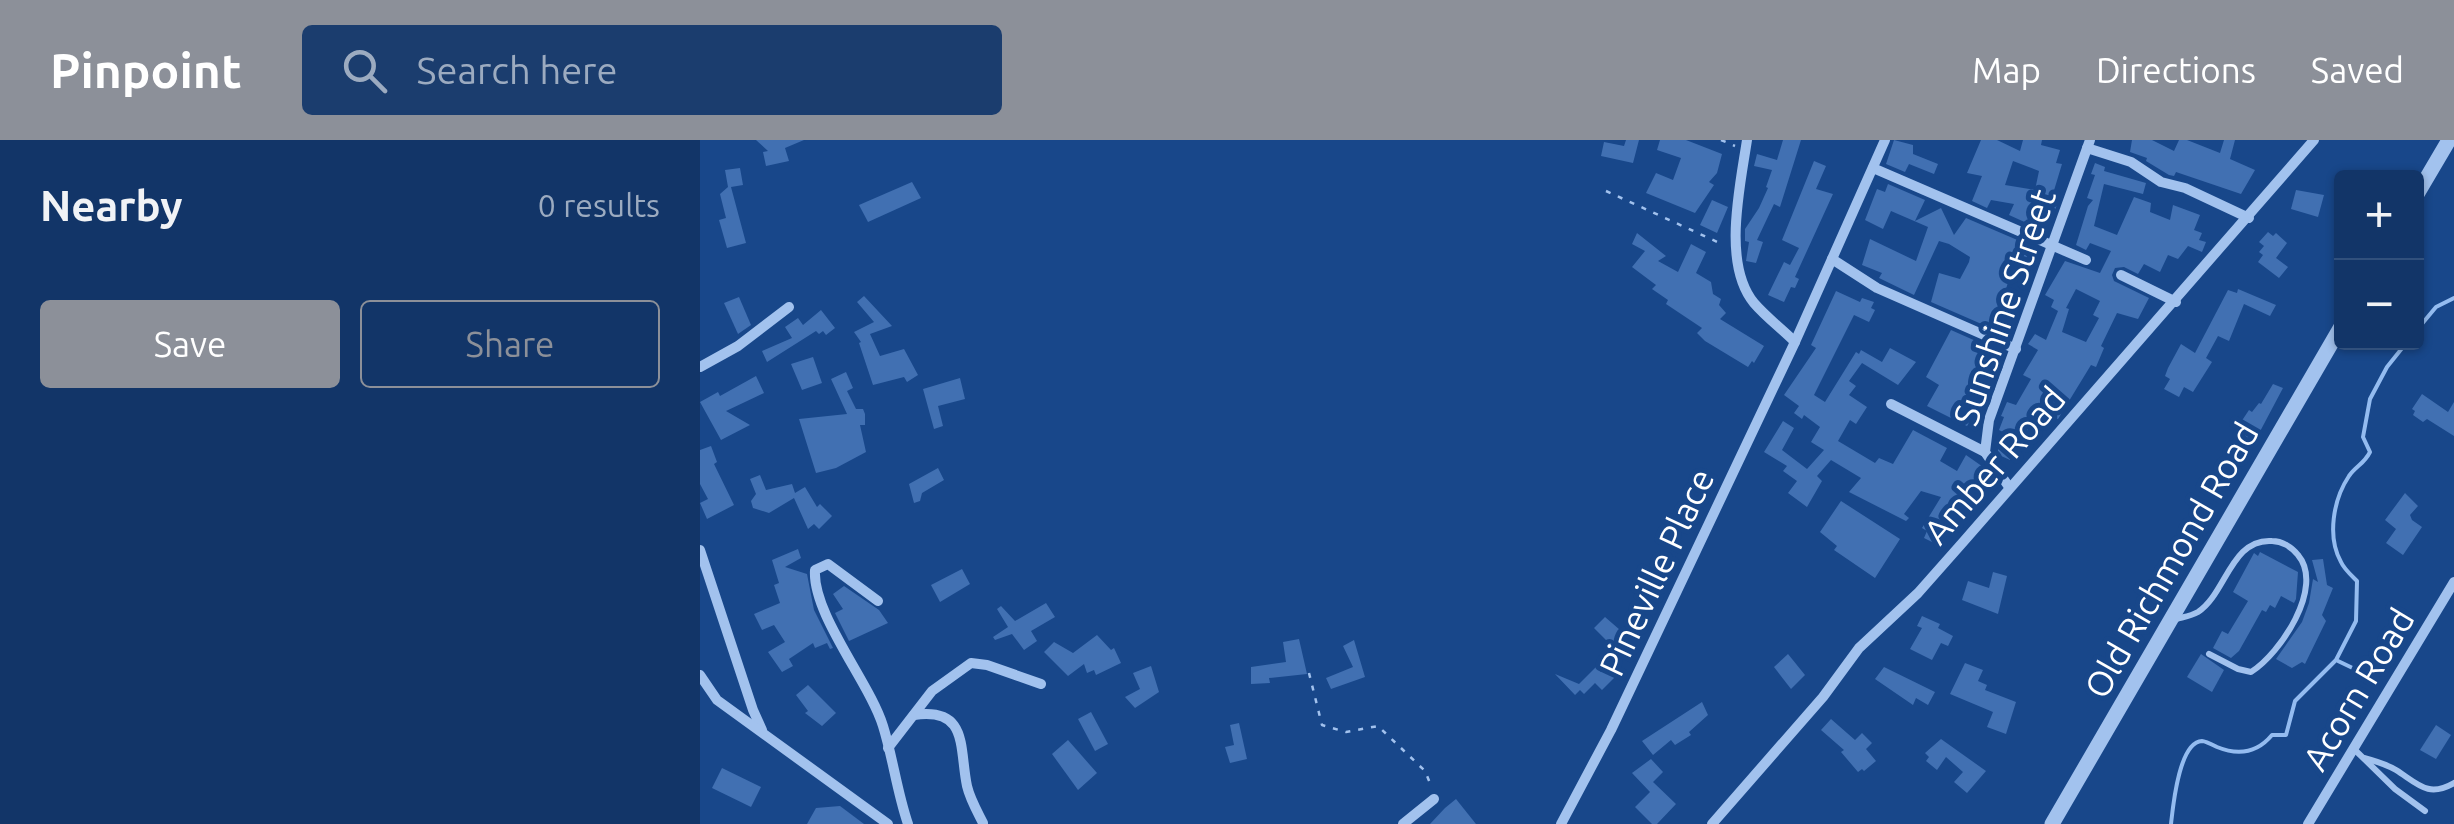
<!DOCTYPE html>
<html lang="en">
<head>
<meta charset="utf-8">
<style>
	:root { --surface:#123568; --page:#1b3d6e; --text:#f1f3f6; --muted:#9cabc0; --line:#31507c; --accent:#8c9099 }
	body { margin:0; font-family:Ubuntu,sans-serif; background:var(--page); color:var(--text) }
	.controls { position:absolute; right:30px; top:30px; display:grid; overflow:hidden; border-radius:10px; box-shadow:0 2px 8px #0004 }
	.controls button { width:90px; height:90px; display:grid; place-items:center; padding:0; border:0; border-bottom:2px solid var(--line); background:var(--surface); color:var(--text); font:50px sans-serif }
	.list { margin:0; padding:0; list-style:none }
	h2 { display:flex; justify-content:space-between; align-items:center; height:130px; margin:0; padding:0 40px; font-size:42px }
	h2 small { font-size:32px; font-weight:400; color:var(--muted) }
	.actions { display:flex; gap:20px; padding:30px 40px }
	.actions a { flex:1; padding:22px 0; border:2px solid var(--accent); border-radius:10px; text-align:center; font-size:35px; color:var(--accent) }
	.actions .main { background:var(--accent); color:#fff }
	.icon { flex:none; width:55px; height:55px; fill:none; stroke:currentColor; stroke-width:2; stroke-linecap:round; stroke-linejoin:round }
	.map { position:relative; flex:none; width:1754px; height:684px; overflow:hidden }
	header { display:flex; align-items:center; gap:60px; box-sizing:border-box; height:140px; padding:0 50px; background:var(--accent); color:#fff }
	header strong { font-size:48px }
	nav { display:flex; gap:55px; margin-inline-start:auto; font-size:35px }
	.search { width:700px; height:90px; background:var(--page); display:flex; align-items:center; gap:25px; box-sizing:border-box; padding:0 35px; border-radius:10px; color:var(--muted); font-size:38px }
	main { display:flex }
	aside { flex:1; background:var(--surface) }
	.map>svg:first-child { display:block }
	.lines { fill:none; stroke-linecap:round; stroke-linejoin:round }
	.stream { stroke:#94bcf0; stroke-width:4 }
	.building { fill:#4170b2; fill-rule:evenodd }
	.path { stroke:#a2c2ee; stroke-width:2.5; stroke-dasharray:5 8; stroke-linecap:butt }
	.service { stroke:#a2c2ee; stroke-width:6 }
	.minor { stroke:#a2c2ee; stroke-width:10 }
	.tertiary { stroke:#a2c2ee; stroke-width:15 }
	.labels { text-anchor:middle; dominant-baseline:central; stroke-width:10; stroke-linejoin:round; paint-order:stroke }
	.street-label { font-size:35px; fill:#fff; stroke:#18478a }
</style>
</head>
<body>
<header>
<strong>Pinpoint</strong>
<div class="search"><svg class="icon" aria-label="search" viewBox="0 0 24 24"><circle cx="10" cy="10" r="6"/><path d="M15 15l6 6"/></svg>Search here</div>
<nav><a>Map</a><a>Directions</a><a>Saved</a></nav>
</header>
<main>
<aside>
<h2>Nearby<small>0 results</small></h2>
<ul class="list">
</ul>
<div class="actions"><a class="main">Save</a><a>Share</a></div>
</aside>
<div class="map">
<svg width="1754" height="684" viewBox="0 0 1754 684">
	<rect width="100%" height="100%" fill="#18478a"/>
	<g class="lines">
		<g class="stream">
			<path d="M1716,191L1736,167L1754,158"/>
			<path d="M1638,521L1661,532"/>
			<path d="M1471,684C1473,666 1479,602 1502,601C1504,601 1515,606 1517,607C1539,616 1557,613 1572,595H1586L1595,561L1636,520L1656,481L1657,441C1652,436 1644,429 1641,422C1627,397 1633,360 1649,336C1656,326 1664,324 1670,312L1663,297L1670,259L1687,227L1707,202"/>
		</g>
	</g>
	<g class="building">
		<path d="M56,0H104L85,8L89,21L66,26L63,12L68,11Z"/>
		<path d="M926,0H939L933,23L901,16L904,2L924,6Z"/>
		<path d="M960,0H986L1022,14L1017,33L1009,42L1014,45L995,73L946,53L956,33L973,40L981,18L957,10Z"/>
		<path d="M1083,0H1101L1080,67L1074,64L1057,100L1063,102L1056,123L1046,121L1049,102L1045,101V89L1059,68L1068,48L1066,47L1072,30L1054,26L1057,14L1077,20Z"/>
		<path d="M1194,0L1213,5V14L1238,24L1234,34L1209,24L1205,32L1186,24Z"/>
		<path d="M1281,0H1297L1320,11L1323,0H1342L1341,5L1360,10L1356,23L1362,24L1352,57L1359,60L1349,84L1341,81L1338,88L1309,75L1314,64L1291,60L1287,68L1272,61L1282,36L1267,33ZM1313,21L1339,31L1335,50L1305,45Z"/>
		<path d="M1432,0H1452L1474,11L1479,0H1487L1520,13L1524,0H1535L1530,19L1555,30L1541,54L1476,32L1474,36L1469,35L1446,21L1447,18L1430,12Z"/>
		<path d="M1114,21L1126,26L1116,49L1133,54L1095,137L1099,139L1095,148L1091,147L1084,162L1068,155L1084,122L1090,125L1099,108L1082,100Z"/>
		<path d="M1395,23L1405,27L1404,31L1446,43L1443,54L1404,44L1394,86L1417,95L1434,57L1451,63L1450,72L1470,80L1473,65L1500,75L1494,90L1502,93L1499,100L1506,102L1502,112L1488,106L1478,119L1468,115L1460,132L1444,124L1438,134L1424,127L1415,128L1412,135L1414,141L1449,158L1438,179L1417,173L1401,206L1404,208L1396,227L1391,225L1358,279L1335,270L1324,299L1321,298L1310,320L1297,314L1303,292L1299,290L1304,277L1301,276L1307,262L1316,265L1331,239L1323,235L1338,210L1328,204L1335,194L1346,200L1358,171L1351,167L1354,160L1345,155L1365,121L1400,133L1411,111L1390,103L1386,110L1376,105L1388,66L1393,60L1387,58L1395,35L1391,34ZM1376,149L1400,161L1393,175L1399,178L1386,202L1362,192L1369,169L1366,168Z"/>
		<path d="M40,28L43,45L31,47L46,103L27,108L19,80L26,78L20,54L28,47L25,30Z"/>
		<path d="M212,42L221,58L168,82L159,65Z"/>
		<path d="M1188,44L1225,60L1215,81L1241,68L1254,95L1266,78L1329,105L1326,116L1330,118L1326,127L1319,124L1314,140L1309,139L1300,169L1299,175L1309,179L1305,189L1295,185L1293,189L1231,162L1239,133L1260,139L1269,122L1270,117L1249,104L1239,101L1214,155L1179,138L1182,133L1162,125L1170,99L1216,121L1228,87L1191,71L1183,89L1165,80L1177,49L1185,52Z"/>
		<path d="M1596,50L1624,55L1618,77L1591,69Z"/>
		<path d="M1012,60L1028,67L1017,93L1000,85Z"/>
		<path d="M1568,92L1573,96L1576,93L1587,103L1576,118L1588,127L1579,138L1558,122L1563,115L1559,112L1564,106L1559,102Z"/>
		<path d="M937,93L966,116L958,121L978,132L991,104L1006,112L996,133L1011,142L1013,154L1021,159L1019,165L1026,173L1020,179L1064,206L1054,223L1052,221L1048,227L1005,201L997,193L1002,188L966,164L968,160L952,149L956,145L932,127L945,111L932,104Z"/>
		<path d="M1538,149L1576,165L1570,176L1544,164L1529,201L1518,196L1506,218L1512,222L1493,252L1484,247L1479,257L1464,249L1470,239L1465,236L1468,228L1481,204L1495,213L1528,150L1537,153Z"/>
		<path d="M1136,151L1160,162L1162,158L1174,162L1171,168L1175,170L1169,182L1154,175L1114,255L1125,262L1156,212L1159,214L1161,210L1182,222L1190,208L1216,222L1198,245L1162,223L1149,241L1156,246L1149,255L1167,267L1156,284L1150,280L1138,301L1175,323L1179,318L1193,324L1213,290L1247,308L1240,321L1257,331L1266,315L1286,329L1257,382L1248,376L1234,403L1224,398L1227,391L1222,388L1241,357L1221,351L1204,374L1209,378L1206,381L1149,352L1161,338L1131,320L1117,336L1122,341L1107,367L1088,353L1097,341L1083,331L1087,326L1064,312L1083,281L1094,288L1082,310L1107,329L1124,310L1111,302L1120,287L1104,275L1102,279L1094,273L1099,266L1084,255L1116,208L1111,205Z"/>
		<path d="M164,156L192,186L170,194L180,216L204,209L218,235L207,242L204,237L173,245L159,203L161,202L154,192L174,182L157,162Z"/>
		<path d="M39,157L51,185L38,194L24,163Z"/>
		<path d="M121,170L135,188L126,195L123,191L119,194L116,191L67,222L62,211L92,198L85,187L98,178L103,185Z"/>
		<path d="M1251,190L1303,213L1298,227L1292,225L1282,251L1286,253L1283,258L1286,260L1281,271L1278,269L1267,286L1227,266L1239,245L1226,237Z"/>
		<path d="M113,217L122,243L102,250L91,224Z"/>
		<path d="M146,232L153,248L147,251L156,269H163L165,274V285H160L166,312L136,328L116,333L99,279L147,274L131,239Z"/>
		<path d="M56,236L64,253L26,271L50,285L21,300L0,262L18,252L20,256Z"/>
		<path d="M260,238L265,259L238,266L243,286L234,289L223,249Z"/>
		<path d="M1573,244L1583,248L1547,316L1534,309L1548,286L1541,282L1549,270L1552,272L1559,263L1561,264Z"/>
		<path d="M1722,254L1748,272L1754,262V296L1727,279L1723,282L1713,275L1715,271L1712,269Z"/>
		<path d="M11,306L17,322L14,324L34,365L7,379L0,363L8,359L0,344V310Z"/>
		<path d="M238,328L244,340L222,353L220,361L214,363L209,344Z"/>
		<path d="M60,335L66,350L92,344L95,353L105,347L117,367L120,364L132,376L119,389L114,384L108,389L94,358L69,373L53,368L51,361L56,354L50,339Z"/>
		<path d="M1705,353L1718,366L1710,375L1712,380L1722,387L1703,415L1686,403L1696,389L1685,380Z"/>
		<path d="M1141,361L1200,399L1175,438L1134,410L1137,406L1120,392Z"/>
		<path d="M98,409L101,418L85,427L107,434L114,470L133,508L130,509L127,503L115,508L113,503L89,519L93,526L82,532L68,512L85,502L74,485L62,490L54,474L80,463L74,445L79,443L72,420Z"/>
		<path d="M1560,412L1598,432L1596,459L1594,463L1581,456L1575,468L1570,465L1566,472L1562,470L1539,511L1531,518L1513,508L1522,491L1528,494L1548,461L1533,452L1554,413L1558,416Z"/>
		<path d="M1623,419L1627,445L1633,448L1622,475L1626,481L1605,524L1602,522L1592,528L1576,519L1602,482L1609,463L1613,439L1618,442L1612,420Z"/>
		<path d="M262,429L270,444L240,462L231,445Z"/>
		<path d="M1293,432L1307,436L1298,474L1262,460L1268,441L1289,448Z"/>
		<path d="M144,446L179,470L188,483L149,501L135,473L143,469L133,454Z"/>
		<path d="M346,463L355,477L331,491L337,501L324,510L312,494L295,500L293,497L308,487L297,469L301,466L315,481Z"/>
		<path d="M1222,476L1240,484L1238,488L1253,496L1248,506L1241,503L1232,520L1210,509L1222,488L1217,486Z"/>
		<path d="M905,477L935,503L926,513L922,509L908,516L909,503L894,488Z"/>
		<path d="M397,495L411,510L414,508L421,523L396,535L394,530L387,533L384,524L368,536L344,512L354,502L373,513Z"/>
		<path d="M599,499L607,534L569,538L570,543L551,544V527L586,522L583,502Z"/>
		<path d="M654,500L665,537L631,549L626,538L653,527L643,506Z"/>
		<path d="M1088,514L1105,535L1091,549L1074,527Z"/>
		<path d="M1501,514L1524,530L1512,552L1487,537Z"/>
		<path d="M1265,523L1283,530L1278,541L1287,545L1285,550L1316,562L1306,594L1287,587L1293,572L1250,554Z"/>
		<path d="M909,524L918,534L902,550L895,543L884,554L880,550L875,555L855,534L879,544L896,527L901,532Z"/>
		<path d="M451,526L459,552L435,568L425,557L440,549L433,533Z"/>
		<path d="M1184,527L1235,552L1228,565L1216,558L1213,565L1175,539Z"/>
		<path d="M108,545L136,573L122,586L105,573L108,571L96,555Z"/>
		<path d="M1002,562L1008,575L989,592L991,595L975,605L971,600L953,615L942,601Z"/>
		<path d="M391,572L408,604L395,611L378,579Z"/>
		<path d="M1131,579L1155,600L1162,593L1172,603L1166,609L1176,621L1164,631L1162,629L1158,632L1141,612L1144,610L1121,590Z"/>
		<path d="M539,583L547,619L530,623L525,607L534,605L530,585Z"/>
		<path d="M1736,585L1751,595L1736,619L1720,610Z"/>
		<path d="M1241,599L1286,631L1267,653L1254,642L1263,632L1246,617L1237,630L1226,621L1229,617L1225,613Z"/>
		<path d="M368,600L397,633L378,650L352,614Z"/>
		<path d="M951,619L963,632L953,642L976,664L957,684H952L935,667L950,652L932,633Z"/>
		<path d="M22,628L61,647L51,667L12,648Z"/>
		<path d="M756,659L776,684H730L745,668Z"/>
		<path d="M140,666L164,684H107L116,668Z"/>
	</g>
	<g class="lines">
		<g class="path">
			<path d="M1021,0L1035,6"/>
			<path d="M906,51L1024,105"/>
			<path d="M609,533L622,585L646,592L678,586L725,631L732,648"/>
		</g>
		<g class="service">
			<path d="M1476,479C1483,477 1491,476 1498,472C1526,454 1531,398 1572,401C1582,401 1592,407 1598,415C1625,447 1580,514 1551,532L1538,529L1509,514"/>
			<path d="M1654,609L1695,649L1725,671"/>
			<path d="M1664,618C1675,621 1686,624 1696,630C1718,644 1728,658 1754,643"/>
		</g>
		<g class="minor">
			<path d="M1047,0C1040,47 1022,124 1054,163C1066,177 1082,189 1095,202"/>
			<path d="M1387,8L1431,22L1461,42L1485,48L1549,78"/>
			<path d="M1173,28L1386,120"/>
			<path d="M1132,119L1177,148L1316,209"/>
			<path d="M1421,135L1476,162"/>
			<path d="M0,227L38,206L89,167"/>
			<path d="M1191,264L1285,312"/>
			<path d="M1309,347L1285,312L1289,280L1390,0"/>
			<path d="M0,410L53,570L62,590"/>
			<path d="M178,461L128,424L115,430C112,474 170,543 183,586C193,618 197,652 208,684"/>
			<path d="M0,535L17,560L188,684"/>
			<path d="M214,575C269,567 259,608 267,646C270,659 277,671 283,683"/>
			<path d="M188,608L232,551L271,523L287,525L341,544"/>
			<path d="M703,684L734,659"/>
			<path d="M861,684L911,590L1095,202L1185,0"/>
			<path d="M1012,684L1123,557L1159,508L1218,453L1264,401L1614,0"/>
			<path d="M1608,684L1754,442"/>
		</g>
		<g class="tertiary">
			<path d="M1716,56L1749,0"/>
			<path d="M1352,684L1642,185"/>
		</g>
	</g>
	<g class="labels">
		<g class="street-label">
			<text transform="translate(1304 167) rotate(-71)">Sunshine Street</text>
			<text transform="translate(1294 325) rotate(-49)">Amber Road</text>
			<text transform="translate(1471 420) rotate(-60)">Old Richmond Road</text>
			<text transform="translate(956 432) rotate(-65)">Pineville Place</text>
			<text transform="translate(1658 549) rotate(-59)">Acorn Road</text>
		</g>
	</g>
</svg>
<div class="controls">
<button>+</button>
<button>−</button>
</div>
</div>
</main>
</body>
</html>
